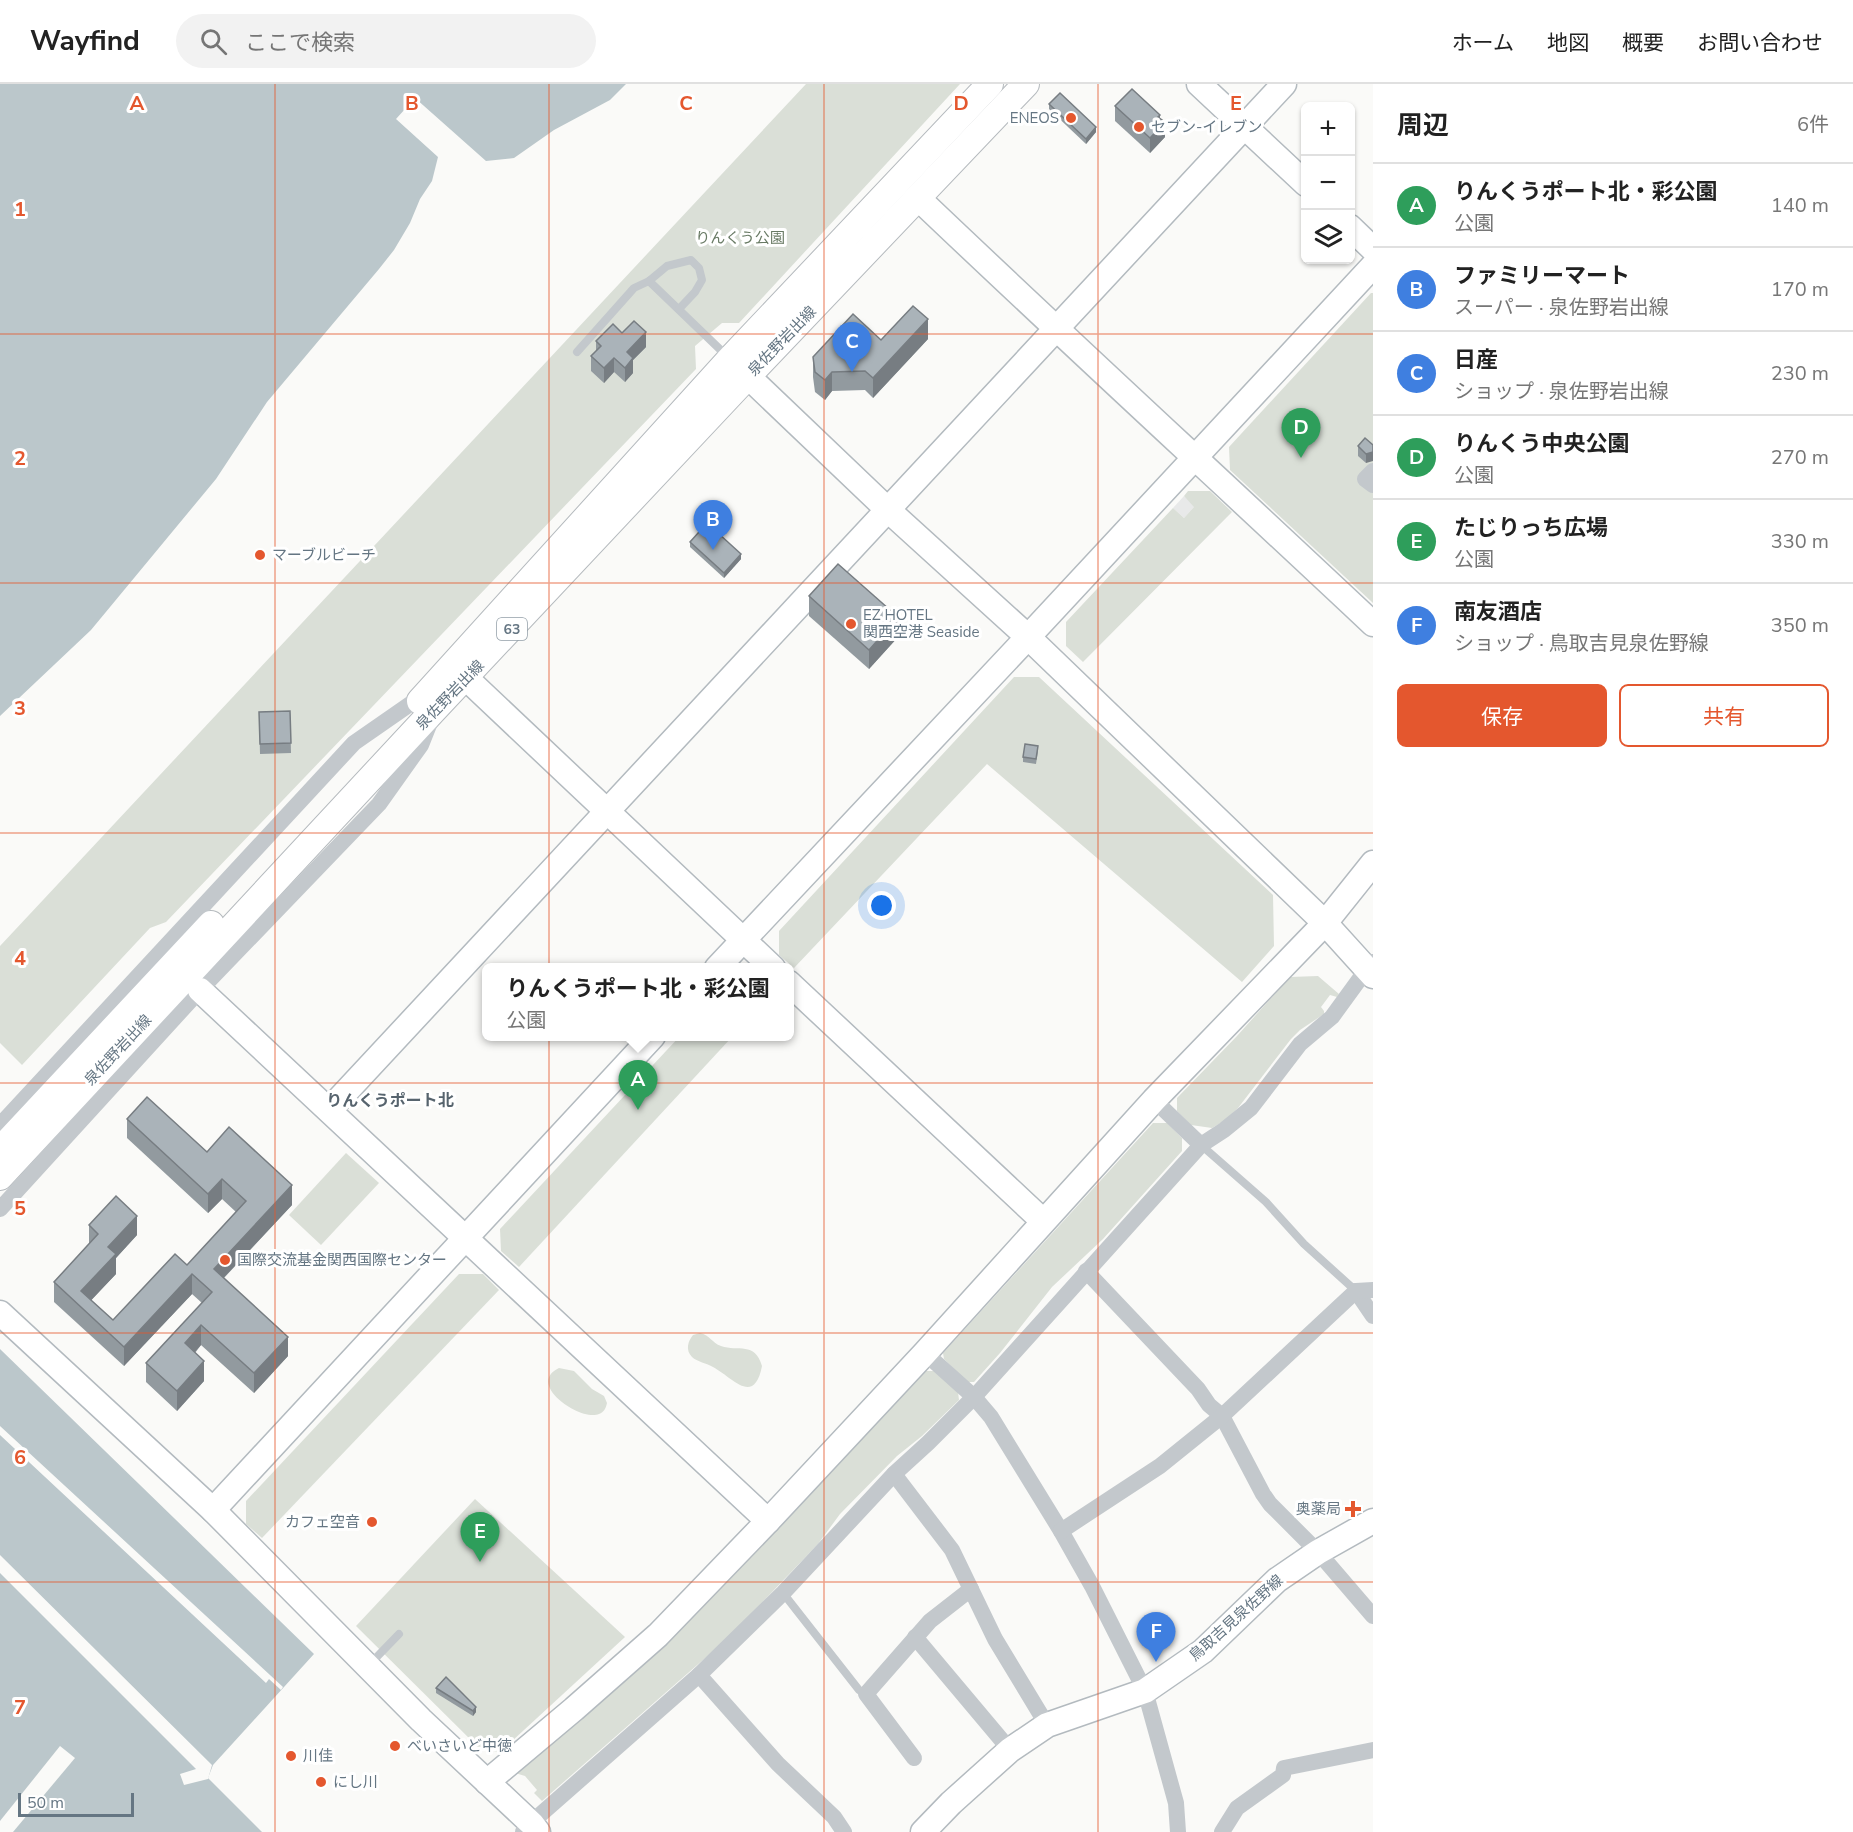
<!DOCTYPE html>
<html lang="ja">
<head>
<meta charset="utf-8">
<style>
	:root { --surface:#fff; --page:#f2f2f2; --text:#222; --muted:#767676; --line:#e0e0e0; --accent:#e4572e }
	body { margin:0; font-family:"Nunito Sans","Noto Sans JP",sans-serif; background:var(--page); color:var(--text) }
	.controls { position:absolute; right:18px; top:18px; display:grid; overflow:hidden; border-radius:9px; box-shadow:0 2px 4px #0004 }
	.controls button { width:54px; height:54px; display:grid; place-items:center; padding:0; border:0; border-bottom:2px solid var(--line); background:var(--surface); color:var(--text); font:30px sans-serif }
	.scale { position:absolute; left:18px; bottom:15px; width:116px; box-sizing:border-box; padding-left:6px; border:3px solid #657683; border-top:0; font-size:16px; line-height:21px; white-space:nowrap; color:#657683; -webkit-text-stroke:4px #fff; paint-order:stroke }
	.you { position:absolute; left:882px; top:822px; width:21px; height:21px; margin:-15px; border:4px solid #fff; border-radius:50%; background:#1a73e8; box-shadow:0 0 0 9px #1a73e833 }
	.badge { display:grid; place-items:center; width:39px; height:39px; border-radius:50%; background:var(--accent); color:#fff; font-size:20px; font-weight:700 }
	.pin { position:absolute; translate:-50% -50px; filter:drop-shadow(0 2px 3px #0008) }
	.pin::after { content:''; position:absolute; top:32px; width:21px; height:18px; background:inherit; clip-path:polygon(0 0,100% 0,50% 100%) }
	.popup { position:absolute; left:482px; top:879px; width:312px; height:78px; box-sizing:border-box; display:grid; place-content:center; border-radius:9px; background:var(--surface); filter:drop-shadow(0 2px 4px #0005); font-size:20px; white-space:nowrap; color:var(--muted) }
	.popup b { font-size:22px; color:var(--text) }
	.popup::after { content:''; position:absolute; left:50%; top:100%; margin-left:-12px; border:12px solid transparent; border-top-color:var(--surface) }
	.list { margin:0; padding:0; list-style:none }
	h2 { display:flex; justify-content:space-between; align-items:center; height:78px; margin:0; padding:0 24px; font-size:26px }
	h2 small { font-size:20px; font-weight:400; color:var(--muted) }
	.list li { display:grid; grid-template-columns:39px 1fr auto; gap:18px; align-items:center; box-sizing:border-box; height:84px; padding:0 24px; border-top:2px solid var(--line) }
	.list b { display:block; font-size:22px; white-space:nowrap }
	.list p { margin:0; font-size:20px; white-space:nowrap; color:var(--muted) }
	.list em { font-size:20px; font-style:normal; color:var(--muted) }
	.actions { display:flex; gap:12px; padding:18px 24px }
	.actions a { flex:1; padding:14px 0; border:2px solid var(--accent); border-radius:9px; text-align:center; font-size:21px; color:var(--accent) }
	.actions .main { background:var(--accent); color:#fff }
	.icon { flex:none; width:33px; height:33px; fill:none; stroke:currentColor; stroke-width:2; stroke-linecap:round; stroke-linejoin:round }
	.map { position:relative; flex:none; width:1373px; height:1748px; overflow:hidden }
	header { display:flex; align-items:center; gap:36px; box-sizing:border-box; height:84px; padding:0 30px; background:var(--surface); border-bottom:2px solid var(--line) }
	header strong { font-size:28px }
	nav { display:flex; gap:33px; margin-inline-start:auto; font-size:21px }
	.search { width:420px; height:54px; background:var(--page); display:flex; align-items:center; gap:15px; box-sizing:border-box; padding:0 21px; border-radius:33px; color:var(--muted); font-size:22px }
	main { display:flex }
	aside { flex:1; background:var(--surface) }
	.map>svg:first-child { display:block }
	.built { fill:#e8e9e9 }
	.green { fill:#dadfd7 }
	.water { fill:#bbc7cb }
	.pier { fill:#fafaf8 }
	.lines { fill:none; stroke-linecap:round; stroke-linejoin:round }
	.secondary-casing { stroke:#b3babf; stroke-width:27 }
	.primary-casing { stroke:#b5babe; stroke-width:28 }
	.lane { stroke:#c3c8cc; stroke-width:8 }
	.street { stroke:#c3c8cc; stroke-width:16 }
	.secondary { stroke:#fff; stroke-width:24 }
	.primary { stroke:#fff; stroke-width:26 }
	.wall { fill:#929a9f }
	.shaded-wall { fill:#777d82 }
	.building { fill:#aab3b9; stroke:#777d82; stroke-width:1.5 }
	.grid { fill:none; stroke:#e4572e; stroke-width:1.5; stroke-opacity:0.55 }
	.poi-dot { fill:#e4572e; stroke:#fff; stroke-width:2 }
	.labels { text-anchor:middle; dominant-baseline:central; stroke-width:6; stroke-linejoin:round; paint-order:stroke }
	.shield { fill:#fff; stroke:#939fa8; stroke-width:1.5 }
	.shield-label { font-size:14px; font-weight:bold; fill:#657683 }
	.poi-label { font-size:15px; fill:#657683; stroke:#fff; text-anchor:start }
	.park-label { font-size:15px; fill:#687a64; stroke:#fff }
	.street-label { font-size:15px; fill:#657683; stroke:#fff }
	.neighbourhood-label { font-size:16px; font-weight:bold; fill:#57646e; stroke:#fff }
	.grid-label { font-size:20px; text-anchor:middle; font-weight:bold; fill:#e4572e; stroke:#fff; stroke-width:6; stroke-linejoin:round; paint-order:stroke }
</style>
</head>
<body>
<header>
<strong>Wayfind</strong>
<div class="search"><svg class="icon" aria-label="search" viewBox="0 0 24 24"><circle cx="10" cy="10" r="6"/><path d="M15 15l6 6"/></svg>ここで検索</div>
<nav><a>ホーム</a><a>地図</a><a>概要</a><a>お問い合わせ</a></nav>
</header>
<main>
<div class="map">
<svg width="1373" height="1748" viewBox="0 0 1373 1748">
	<rect width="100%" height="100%" fill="#fafaf8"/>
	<path class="built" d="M1184,412L1195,422L1184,434L1173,424Z"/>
	<g class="green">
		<path d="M806,0H960L739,239H722L695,262L696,285L166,838L150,844L22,981L0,959V862Z"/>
		<path d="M1371,209H1373V519L1230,386L1229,363Z"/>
		<path d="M1188,407H1210L1232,428L1083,578L1066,562V538L1173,424L1184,434L1194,423L1184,412Z"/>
		<path d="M1014,593H1039L1273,811L1274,862L1242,898L987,680L794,884L779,871V847Z"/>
		<path d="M1318,892L1339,910L1337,913L1330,911L1321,923L1324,927V930L1300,946L1291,955L1238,1024L1224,1037L1212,1044L1191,1041L1177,1027V1014L1237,952L1290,893Z"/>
		<path d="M680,952L732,953L519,1183L501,1167L500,1145Z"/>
		<path d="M1153,1039H1167L1182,1054V1067L1103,1155L1052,1203L1000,1269L974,1298H967L944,1275L943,1269Z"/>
		<path d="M346,1069L379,1099L321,1161L289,1131Z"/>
		<path d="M459,1190H483L499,1206L262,1454L246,1440V1417Z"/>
		<path d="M700,1249C710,1251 712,1259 721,1262C738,1268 755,1257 762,1282C754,1323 732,1293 713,1283C707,1279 697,1278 692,1273C685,1266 688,1257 693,1251Z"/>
		<path d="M559,1284L574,1287L592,1305L604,1312L607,1319C606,1324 604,1328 599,1330C581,1338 525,1300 559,1284Z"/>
		<path d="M926,1287H934L958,1308L959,1316L922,1352L897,1372L840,1430L818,1460L728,1554L542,1717L534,1709L537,1706L525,1692L515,1689L675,1548Z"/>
		<path d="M475,1415L625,1553L500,1668L480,1665L356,1542Z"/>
	</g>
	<g class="water">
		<path d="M0,0H626L610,16L554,46L514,74L486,77L415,14L396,35L438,73L432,97L420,115L410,139L394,166L379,185L267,318L216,395L91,546L0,632Z"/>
		<path d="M0,1265L314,1570L213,1681L208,1694L262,1748H0Z"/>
	</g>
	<g class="pier">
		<path d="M0,1342L283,1603L281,1606L269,1595L266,1599L0,1351Z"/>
		<path d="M0,1471L212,1681L208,1695L184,1701L180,1690L196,1685L0,1489Z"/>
		<path d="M60,1662L75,1674L13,1748H0V1737Z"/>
	</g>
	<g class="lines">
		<defs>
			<g id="secondary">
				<path d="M1199,0L1306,100"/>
				<path d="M919,115C1069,258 1222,398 1373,540"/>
				<path d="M1350,143L1373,165"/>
				<path d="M734,279L887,425L1028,553L1325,839L1373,892"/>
				<path d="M466,594L773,884"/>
				<path d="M717,884L1028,553L1373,182"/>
				<path d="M789,899L1043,1137"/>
				<path d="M200,906L768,1437"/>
				<path d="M329,1026C648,685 965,341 1284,0"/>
				<path d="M0,1229L213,1426L421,1636L532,1740L538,1748"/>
				<path d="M213,1426L653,952"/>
				<path d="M487,1698L574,1625L658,1551L768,1437L925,1269L1154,1016L1325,839L1373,779"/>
				<path d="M923,1748L951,1719L1010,1666L1047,1641L1145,1607L1203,1567L1277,1496L1318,1468L1373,1437"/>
			</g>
			<g id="primary">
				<path d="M420,617L730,275L990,0"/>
				<path d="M0,1066L211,840"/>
				<path d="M0,1093L434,626L747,293L1026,0"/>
			</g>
		</defs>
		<use href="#secondary" class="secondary-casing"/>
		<use href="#primary" class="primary-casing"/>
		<g class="lane">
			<path d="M649,197L729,274"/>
			<path d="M577,268L634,204L649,197L667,182L691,176L699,184L702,196L695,208L679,225"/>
			<path d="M1201,1061L1266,1118L1304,1160L1356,1207"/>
			<path d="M783,1509L859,1606L866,1610"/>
			<path d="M368,1582L399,1550"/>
		</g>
		<g class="street">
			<path d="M1373,387L1365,395L1373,401"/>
			<path d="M1154,1016L1201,1061"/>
			<path d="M0,1041L354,659L426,609"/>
			<path d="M0,1125L200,906L379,720L421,661L431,636"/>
			<path d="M1086,1187L1198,1305L1209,1321L1222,1332L1263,1410L1270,1420L1318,1468L1373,1532"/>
			<path d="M1356,1207L1373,1232"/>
			<path d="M925,1269L974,1313L991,1333L1061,1447L1092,1502L1145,1607L1176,1719L1178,1748"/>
			<path d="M894,1390L952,1466L995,1555L1047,1641"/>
			<path d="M1061,1447L1160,1382L1222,1332L1356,1207L1373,1206"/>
			<path d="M915,1553L1010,1666"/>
			<path d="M699,1591L778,1680L834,1733L844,1748"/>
			<path d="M914,1674L866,1610L930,1537L971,1505"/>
			<path d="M523,1748L541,1730L699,1591L783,1509L894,1390L928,1359L974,1313L1201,1061L1224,1046L1251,1024L1300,960L1332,933L1372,878"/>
			<path d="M1222,1748L1237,1724L1283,1691L1284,1684L1373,1666"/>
		</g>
		<use href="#secondary" class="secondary"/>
		<use href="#primary" class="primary"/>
	</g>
	<g class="wall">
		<path d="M1049,20L1096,48L1086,60L1049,25Z"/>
		<path d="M1115,22L1160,35L1165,53L1150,69L1115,37Z"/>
		<path d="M622,249L646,263L633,276V289L625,298L614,288L604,299L591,287V272L596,267V257Z"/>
		<path d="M928,255L873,314L865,306L832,307L825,316L815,308L813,293V273L881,256Z"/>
		<path d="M1373,361L1366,379L1358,372V362Z"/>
		<path d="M690,458L741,475L724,494L690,463Z"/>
		<path d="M809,512L898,553L869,585L809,532Z"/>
		<path d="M290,627L291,669L260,670L259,628Z"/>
		<path d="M1038,667L1036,680L1023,678V673Z"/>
		<path d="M127,1035L207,1068L292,1121L224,1194L288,1272L254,1309L201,1261L195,1269L204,1297L177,1327L146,1298V1279L202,1219L192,1210L124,1282L54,1218V1198L89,1160V1141L137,1151L116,1174V1190L91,1216L113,1236L187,1181L236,1128L222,1115L208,1129L127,1054Z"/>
		<path d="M436,1604L476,1628L473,1632L436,1609Z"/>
	</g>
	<g class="shaded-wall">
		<path d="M1160,31V43L1165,38V53L1150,69V54L1158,33Z"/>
		<path d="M1096,43V48L1086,60V55Z"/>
		<path d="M928,235V255L873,314V294Z"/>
		<path d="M646,248V263L633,276V289L625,298V284L627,268Z"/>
		<path d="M614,274V288L604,299V284Z"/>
		<path d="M832,288V307L825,316V296Z"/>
		<path d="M1373,368V377L1366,379V370Z"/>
		<path d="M741,470V475L724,494V489Z"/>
		<path d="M898,533V553L869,585V566Z"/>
		<path d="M222,1095V1115L208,1129V1110Z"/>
		<path d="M292,1101V1121L214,1204V1185Z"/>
		<path d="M137,1132V1151L116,1174V1190L83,1225L81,1207L108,1163Z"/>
		<path d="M192,1190V1210L124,1282V1263Z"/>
		<path d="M201,1241V1261L185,1279V1259Z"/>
		<path d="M288,1253V1272L254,1309V1289Z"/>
		<path d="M204,1277V1297L177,1327V1307Z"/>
		<path d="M476,1623V1628L473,1632V1627Z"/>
	</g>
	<g class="building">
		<path d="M1132,5L1160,31L1158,33L1165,38L1150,54L1115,22Z"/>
		<path d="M1060,9L1096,43L1086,55L1049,20Z"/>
		<path d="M913,222L928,235L873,294L865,287L832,288L825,296L815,288L813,273L853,230L881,256Z"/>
		<path d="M634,237L646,248L627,268L633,274L625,284L614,274L604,284L591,272L601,262L596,257L613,240L622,249Z"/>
		<path d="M1365,354L1373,361V368L1366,370L1358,362Z"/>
		<path d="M707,439L741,470L724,489L690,458Z"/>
		<path d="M838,480L898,533L869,566L809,512Z"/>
		<path d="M290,627L291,659L260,660L259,628Z"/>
		<path d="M1025,660L1038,662L1036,675L1023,673Z"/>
		<path d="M147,1013L207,1068L229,1043L292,1101L214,1185L288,1253L254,1289L201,1241L185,1259L204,1277L177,1307L146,1279L212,1208L192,1190L124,1263L54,1198L98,1150L89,1141L116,1112L137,1132L108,1163L116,1170L81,1207L113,1236L175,1170L187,1181L246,1117L222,1095L208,1110L127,1035Z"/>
		<path d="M446,1593L476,1623L473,1627L436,1604Z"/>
	</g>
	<path class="grid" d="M275,0V1748M549,0V1748M824,0V1748M1098,0V1748M0,250H1373M0,499H1373M0,749H1373M0,999H1373M0,1249H1373M0,1498H1373"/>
	<g class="poi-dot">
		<circle cx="1071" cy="34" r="6"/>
		<circle cx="1139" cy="43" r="6"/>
		<circle cx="260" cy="471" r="6"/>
		<circle cx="851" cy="540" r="6"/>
		<circle cx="225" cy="1176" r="6"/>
		<path d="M1350 1416h6v6h6v6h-6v6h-6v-6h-6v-6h6z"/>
		<circle cx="372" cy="1438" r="6"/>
		<circle cx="395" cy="1662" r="6"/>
		<circle cx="291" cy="1672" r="6"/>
		<circle cx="321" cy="1698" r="6"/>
	</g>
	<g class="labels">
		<rect class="shield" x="497" y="534" width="30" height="22" rx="4.5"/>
		<g class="shield-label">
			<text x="512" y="545">63</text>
		</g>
		<g class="poi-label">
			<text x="1059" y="34" text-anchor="end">ENEOS</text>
			<text x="1151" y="43">セブン-イレブン</text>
			<text x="272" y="471">マーブルビーチ</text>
			<text x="863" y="531">EZ HOTEL<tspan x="863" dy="17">関西空港 Seaside</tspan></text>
			<text x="237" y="1176">国際交流基金関西国際センター</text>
			<text x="1341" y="1425" text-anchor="end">奥薬局</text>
			<text x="360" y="1438" text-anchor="end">カフェ空音</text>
			<text x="407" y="1662">べいさいど中徳</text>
			<text x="303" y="1672">川佳</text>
			<text x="333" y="1698">にし川</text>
		</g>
		<g class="park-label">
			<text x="740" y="154">りんくう公園</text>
		</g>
		<g class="street-label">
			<text transform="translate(782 257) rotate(-46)">泉佐野岩出線</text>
			<text transform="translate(450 611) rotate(-46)">泉佐野岩出線</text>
			<text transform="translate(118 966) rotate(-47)">泉佐野岩出線</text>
			<text transform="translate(1236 1534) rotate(-42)">鳥取吉見泉佐野線</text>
		</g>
		<g class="neighbourhood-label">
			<text x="390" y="1017">りんくうポート北</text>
		</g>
	</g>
	<g class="grid-label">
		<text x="137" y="26">A</text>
		<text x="412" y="26">B</text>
		<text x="686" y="26">C</text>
		<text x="961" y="26">D</text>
		<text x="1236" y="26">E</text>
		<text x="20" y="132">1</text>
		<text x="20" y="381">2</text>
		<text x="20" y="631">3</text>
		<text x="20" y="881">4</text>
		<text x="20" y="1131">5</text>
		<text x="20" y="1380">6</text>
		<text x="20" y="1630">7</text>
	</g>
</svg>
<div class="controls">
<button>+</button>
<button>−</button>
<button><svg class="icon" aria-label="layers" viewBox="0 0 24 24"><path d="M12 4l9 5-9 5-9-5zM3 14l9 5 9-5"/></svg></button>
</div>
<div class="scale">50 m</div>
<div class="you"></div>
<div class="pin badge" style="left:638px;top:1026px;background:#2e9e5b">A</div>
<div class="popup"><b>りんくうポート北・彩公園</b>公園</div>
<div class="pin badge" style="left:713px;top:466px;background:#3f7fe0">B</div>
<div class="pin badge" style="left:852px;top:288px;background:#3f7fe0">C</div>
<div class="pin badge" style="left:1301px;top:374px;background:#2e9e5b">D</div>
<div class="pin badge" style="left:480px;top:1478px;background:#2e9e5b">E</div>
<div class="pin badge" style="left:1156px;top:1578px;background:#3f7fe0">F</div>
</div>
<aside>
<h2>周辺<small>6件</small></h2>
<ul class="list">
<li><span class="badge" style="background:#2e9e5b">A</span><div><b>りんくうポート北・彩公園</b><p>公園</p></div><em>140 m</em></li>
<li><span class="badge" style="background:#3f7fe0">B</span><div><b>ファミリーマート</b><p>スーパー · 泉佐野岩出線</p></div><em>170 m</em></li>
<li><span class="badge" style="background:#3f7fe0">C</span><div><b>日産</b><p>ショップ · 泉佐野岩出線</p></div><em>230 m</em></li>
<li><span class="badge" style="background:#2e9e5b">D</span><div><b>りんくう中央公園</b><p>公園</p></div><em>270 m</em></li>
<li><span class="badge" style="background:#2e9e5b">E</span><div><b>たじりっち広場</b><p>公園</p></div><em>330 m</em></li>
<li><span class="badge" style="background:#3f7fe0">F</span><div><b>南友酒店</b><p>ショップ · 鳥取吉見泉佐野線</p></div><em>350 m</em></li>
</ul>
<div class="actions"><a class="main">保存</a><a>共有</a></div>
</aside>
</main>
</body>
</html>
